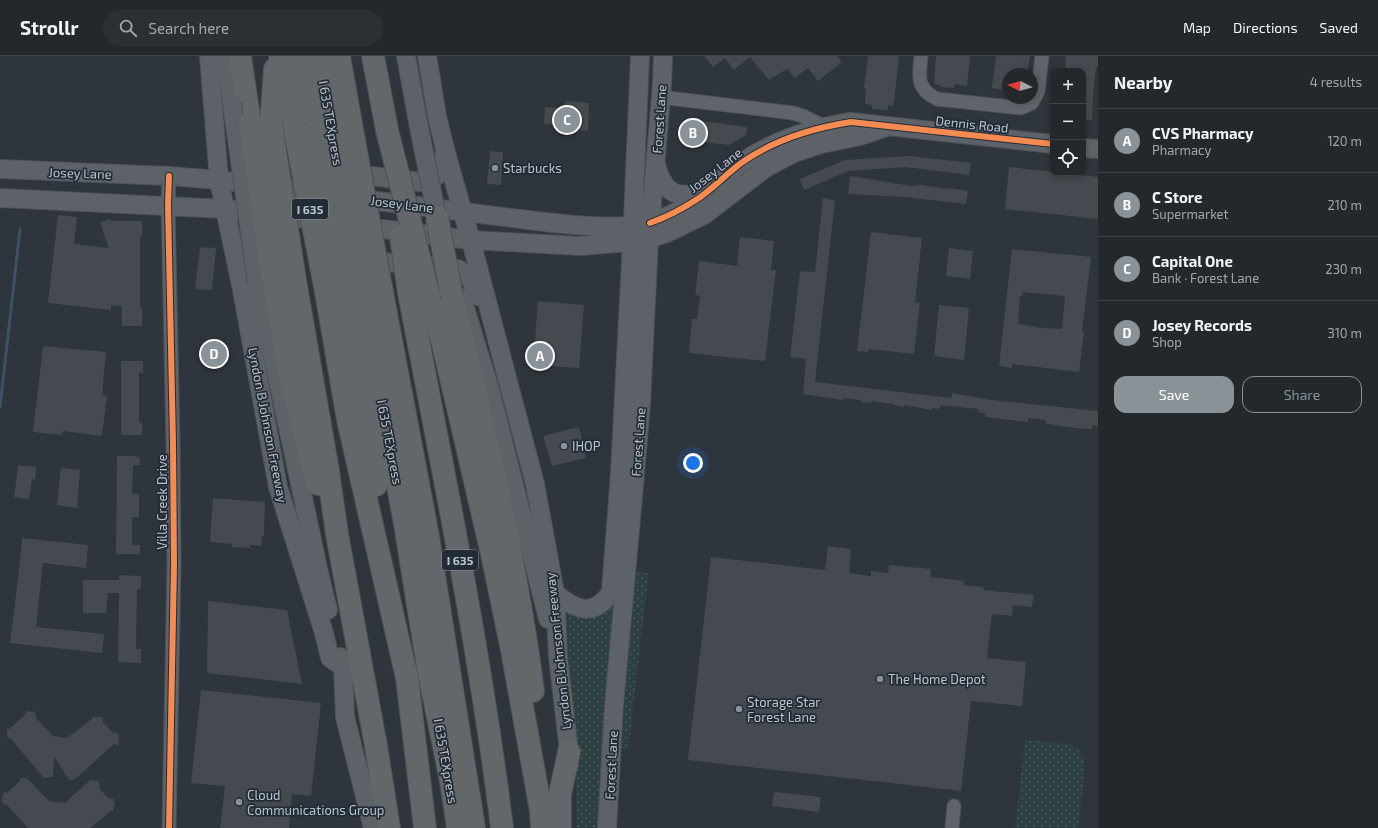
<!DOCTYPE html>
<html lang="en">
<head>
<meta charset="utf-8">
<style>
	:root { --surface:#23282d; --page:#2b3035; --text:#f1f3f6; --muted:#a3a6aa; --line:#404449; --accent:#899199 }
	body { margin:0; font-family:"Exo 2",sans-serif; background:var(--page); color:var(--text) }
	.controls { position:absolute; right:12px; top:12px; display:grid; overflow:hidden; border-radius:8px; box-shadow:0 2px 6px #0003 }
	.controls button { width:36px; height:36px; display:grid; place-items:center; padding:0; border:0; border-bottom:1px solid var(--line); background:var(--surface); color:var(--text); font:20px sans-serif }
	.compass { position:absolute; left:1002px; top:12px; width:36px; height:36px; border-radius:50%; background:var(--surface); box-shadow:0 2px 6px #0003; rotate:276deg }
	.you { position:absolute; left:693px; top:407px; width:14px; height:14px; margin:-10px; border:3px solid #fff; border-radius:50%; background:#1a73e8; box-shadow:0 0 0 6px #1a73e833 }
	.badge { display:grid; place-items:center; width:26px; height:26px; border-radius:50%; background:var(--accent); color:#fff; font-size:13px; font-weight:700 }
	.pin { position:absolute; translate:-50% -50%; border:2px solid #fff; box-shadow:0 1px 4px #0006 }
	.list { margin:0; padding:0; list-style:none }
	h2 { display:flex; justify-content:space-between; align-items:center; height:52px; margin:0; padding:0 16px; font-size:17px }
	h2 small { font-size:13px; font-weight:400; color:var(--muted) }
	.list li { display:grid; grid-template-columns:26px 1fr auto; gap:12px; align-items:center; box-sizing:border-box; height:64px; padding:0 16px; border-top:1px solid var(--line) }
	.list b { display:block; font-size:15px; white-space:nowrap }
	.list p { margin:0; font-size:13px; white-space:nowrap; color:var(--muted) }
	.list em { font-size:13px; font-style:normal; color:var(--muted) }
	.actions { display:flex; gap:8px; padding:12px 16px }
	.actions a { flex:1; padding:9px 0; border:1px solid var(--accent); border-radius:12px; text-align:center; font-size:14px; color:var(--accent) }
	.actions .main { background:var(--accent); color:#fff }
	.icon { flex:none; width:22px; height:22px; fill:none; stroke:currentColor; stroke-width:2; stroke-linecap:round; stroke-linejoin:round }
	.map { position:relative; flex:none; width:1098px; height:772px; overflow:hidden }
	header { display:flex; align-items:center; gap:24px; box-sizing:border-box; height:56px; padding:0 20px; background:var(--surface); border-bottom:1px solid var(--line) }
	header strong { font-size:19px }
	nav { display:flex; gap:22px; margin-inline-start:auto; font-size:14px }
	.search { width:280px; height:36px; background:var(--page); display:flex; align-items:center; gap:10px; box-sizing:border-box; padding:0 14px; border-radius:22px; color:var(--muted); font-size:15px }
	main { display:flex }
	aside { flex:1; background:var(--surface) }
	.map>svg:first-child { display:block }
	.grass { fill:url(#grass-dots) }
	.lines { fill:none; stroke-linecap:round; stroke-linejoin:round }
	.stream { stroke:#3e5166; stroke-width:3 }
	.building { fill:#444a4f; fill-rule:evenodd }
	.street-casing { stroke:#4d5157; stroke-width:15 }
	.secondary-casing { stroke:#4d5157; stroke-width:20 }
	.highway-casing { stroke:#4c5157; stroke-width:24 }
	.street { stroke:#5f646a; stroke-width:13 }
	.secondary { stroke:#5d6268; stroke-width:18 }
	.highway { stroke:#646769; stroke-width:22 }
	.secondary-bridge-casing { stroke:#4d5157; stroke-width:20; stroke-linecap:butt }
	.highway-bridge-casing { stroke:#4c5157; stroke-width:24; stroke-linecap:butt }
	.secondary-bridge { stroke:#5d6268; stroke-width:18 }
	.highway-bridge { stroke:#646769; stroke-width:22 }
	.cycleway-casing { stroke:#222c37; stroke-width:8 }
	.cycleway { stroke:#f68b52; stroke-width:6 }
	.poi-dot { fill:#899199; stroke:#222c37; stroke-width:1.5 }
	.labels { text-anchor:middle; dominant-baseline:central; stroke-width:3.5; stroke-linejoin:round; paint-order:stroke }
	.shield { fill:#222c37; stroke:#8c959f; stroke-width:1 }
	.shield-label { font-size:12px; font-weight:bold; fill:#bac2cb }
	.street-label { font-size:13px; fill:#bac2cb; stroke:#222c37 }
	.poi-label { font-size:13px; fill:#bac2cb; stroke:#222c37; text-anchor:start }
</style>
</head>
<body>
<header>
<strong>Strollr</strong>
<div class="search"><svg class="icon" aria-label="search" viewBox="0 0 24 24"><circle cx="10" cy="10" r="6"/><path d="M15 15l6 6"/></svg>Search here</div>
<nav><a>Map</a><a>Directions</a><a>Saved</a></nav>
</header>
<main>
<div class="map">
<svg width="1098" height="772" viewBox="0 0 1098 772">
	<defs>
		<pattern id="grass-dots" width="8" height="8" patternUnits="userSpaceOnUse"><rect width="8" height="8" fill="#2c4042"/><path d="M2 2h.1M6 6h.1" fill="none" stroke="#485a5c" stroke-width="1.8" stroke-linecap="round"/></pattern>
	</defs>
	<rect width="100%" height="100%" fill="#2f353c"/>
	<g class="grass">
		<path d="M633,514L647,517L648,524L629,688L628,693H622Z"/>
		<path d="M610,546H615L603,772H577L575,664L564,555Z"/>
		<path d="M1025,684L1070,688L1079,694L1084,704L1085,715L1078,772H1015Z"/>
	</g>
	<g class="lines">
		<path class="stream" d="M0,351L20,173"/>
	</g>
	<g class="building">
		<path d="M704,0H837L842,6L818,25L808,12L795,22L787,13L769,24L750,1L734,14L725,2L713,11Z"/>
		<path d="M868,0H899L894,45L893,50L888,49V54L872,53V49L865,48L866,32H864Z"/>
		<path d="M936,0H970L967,30L955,28L954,32L940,31V29L934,28Z"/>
		<path d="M996,0H1030L1027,18H1008V34L992,32Z"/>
		<path d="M1066,0H1098V11H1096L1093,37L1092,64L1083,63V15H1065Z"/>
		<path d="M565,45L589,47L588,75L563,73L564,70L544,68L545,51L564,53Z"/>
		<path d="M686,63L747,71L746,79L729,89L684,84Z"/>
		<path d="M490,95L503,96L501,129L487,128Z"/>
		<path d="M909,100L971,107L969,119L905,111L850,115V114L804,134L800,123L845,104Z"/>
		<path d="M1009,111L1098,121V163L1005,153Z"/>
		<path d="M850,120L912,130L921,129L949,133V132L968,135L966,148L904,141L848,138Z"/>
		<path d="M823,142L835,144L815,326L952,342V337L991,344L1098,355V370L1092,369V373L1076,372L1046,368V364L1028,362V366L985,361V357L978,356L979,353L940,349V353L932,352V354L904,349V351L893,349L894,348L871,345V347L861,346V344L843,342V344L803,338L806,303L790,301L800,215L815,216Z"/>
		<path d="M58,159L77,161L74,188L109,192L100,167L110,163L111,165H142V181H140V252H142V270H122V250L111,249V254L48,247Z"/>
		<path d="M871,176L922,182L915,246L920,247L914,298L869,293L868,296L857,295Z"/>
		<path d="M740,181L774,185L771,214H776L765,305L689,297L692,263H697L700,240L695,239L699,205L737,210Z"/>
		<path d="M200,191L216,192L212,234L195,233Z"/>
		<path d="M949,192L973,195L970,223L946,220Z"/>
		<path d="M1012,193L1091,201L1082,275L1084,276L1079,316L1012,308V312L999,310ZM1023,236L1065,240L1062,273L1043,272L1018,268L1020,240H1022Z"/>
		<path d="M538,245L584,249L579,312L533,309Z"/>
		<path d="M939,249L969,252L964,304L934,300Z"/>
		<path d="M43,290L106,296L102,339L107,340L102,380L63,375L62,379L33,376Z"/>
		<path d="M121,305H143V317H139V367H142V379H121Z"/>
		<path d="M579,371L586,402L552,410L543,380Z"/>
		<path d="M117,400H135V401H139L140,409H133L132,438H139V461H132V489H140V498H116Z"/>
		<path d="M18,409L36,411L35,424L32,423L29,443L14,441Z"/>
		<path d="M61,412L80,414L77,452L57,449Z"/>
		<path d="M213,442L265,446L264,480H262L261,490L250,489V492L232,491V488L210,486Z"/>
		<path d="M22,482L88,489L86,512L43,507L36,571L104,578L102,597L10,587L20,505Z"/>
		<path d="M828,490L851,493L849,517L871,520V515L888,517L889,509L931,513L930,521L964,525L963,529L984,531L983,534L1034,539L1032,551L1013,549L1012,560L992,558L987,602L1026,606L1022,650L971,645L961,735L688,704L711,501L825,514Z"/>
		<path d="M119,519L141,520V533H137L136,593H141V607L118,606L119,537H108L106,557H83V524H119Z"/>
		<path d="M208,545L287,554L302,628L207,617Z"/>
		<path d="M201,634L321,647L311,740L292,738L289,772H220L225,730L191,727Z"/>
		<path d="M27,655L35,656L36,662L53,680L67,682L92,663V661H103V666L113,677H118L119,689L114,688L74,724H69L54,700L53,721L44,722L11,683L7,681V673H9L25,659Z"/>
		<path d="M20,722H27L49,745L65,747L90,724L99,725V732L109,743H114L113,745H115L113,755H111L90,772H28L7,749L3,748L4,747L2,746L3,738H4V736L7,737L20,725Z"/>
		<path d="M774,736L821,741L819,756L772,750Z"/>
	</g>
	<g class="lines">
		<defs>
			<g id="street">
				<path d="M921,0C919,20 916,33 937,43L1021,52L1032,47L1038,35L1042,0"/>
				<path d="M660,41L793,57L803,60L823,70"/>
				<path d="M169,772L174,509L173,387L168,149L169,120"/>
				<path d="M952,772L954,750"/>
			</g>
			<g id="secondary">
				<path d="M209,0L219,124L242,234L278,431L324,577L330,602L343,611"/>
				<path d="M226,0L232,48"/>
				<path d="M406,0L418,66"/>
				<path d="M427,0L437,60L445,93L474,196L535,428L555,537L558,600L569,696V709"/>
				<path d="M1083,92L1098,93"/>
				<path d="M656,108C662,135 677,146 704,134"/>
				<path d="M0,113L169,120L219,124L320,137"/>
				<path d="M347,117L420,126C441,124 443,112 445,94"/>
				<path d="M0,142L226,153L324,165"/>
				<path d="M353,142C411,149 470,157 528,164C564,168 626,177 660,163C674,158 688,150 700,141C715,130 729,116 744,105C777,83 813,72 851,66L1053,88"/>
				<path d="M358,170L471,184L580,190L642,185L667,177L704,159L767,111L794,97L821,88L860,80L886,71"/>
				<path d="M363,204L458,213C471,221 473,226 477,240"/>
				<path d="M257,226L319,517L328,554"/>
				<path d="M462,242L490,334L548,563"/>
				<path d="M555,537C575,554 594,562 611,536L620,417L632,187L640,0"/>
				<path d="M340,601L343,611L345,661L373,772"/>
				<path d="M607,772L614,649L635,418L641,347L649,183L662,28L663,0"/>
			</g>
			<g id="highway">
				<path d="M240,0L250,68"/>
				<path d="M280,0L294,70"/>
				<path d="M301,0L315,75"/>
				<path d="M318,0L332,76"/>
				<path d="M339,0L353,79"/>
				<path d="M373,0L387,74"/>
				<path d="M271,69L275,13"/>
				<path d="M273,222L292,330L314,416L318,428"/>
				<path d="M295,224L328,415L337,478L376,690L389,772"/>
				<path d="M360,230L404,462L429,617L451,725L458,772"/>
				<path d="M381,231L427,475L474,772"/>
				<path d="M326,236L348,364L407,622L425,772"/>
				<path d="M409,237C443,415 480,593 502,772"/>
				<path d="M344,239L376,429"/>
				<path d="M429,240L443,288L492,498L512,594L541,755L542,772"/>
				<path d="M452,241C484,371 516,502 533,635"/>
				<path d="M560,772V738L569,696"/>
			</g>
		</defs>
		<use href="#street" class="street-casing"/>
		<use href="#secondary" class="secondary-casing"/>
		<use href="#highway" class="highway-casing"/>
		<use href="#street" class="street"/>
		<use href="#secondary" class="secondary"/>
		<use href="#highway" class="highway"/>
		<defs>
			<g id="secondary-bridge">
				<path d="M232,48L257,226"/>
				<path d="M418,66L437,161L441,174"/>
			</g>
			<g id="highway-bridge">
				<path d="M250,68L273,222"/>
				<path d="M271,69L295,224"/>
				<path d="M294,70L326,236"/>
				<path d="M387,74L429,240"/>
				<path d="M315,75L344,239"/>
				<path d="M332,76L360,230"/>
				<path d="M353,79L381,231"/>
				<path d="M437,161L452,241"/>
				<path d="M401,180L409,237"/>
			</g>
		</defs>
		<use href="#secondary-bridge" class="secondary-bridge-casing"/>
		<use href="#highway-bridge" class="highway-bridge-casing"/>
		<use href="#secondary-bridge" class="secondary-bridge"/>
		<use href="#highway-bridge" class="highway-bridge"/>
		<defs>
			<g id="cycleway">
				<path d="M650,167C667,161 684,152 699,142C715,131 728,116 744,105C776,83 813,72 851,66L1053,88"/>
				<path d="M169,772L174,509L173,387L168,149L169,120"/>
			</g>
		</defs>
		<use href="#cycleway" class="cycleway-casing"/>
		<use href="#cycleway" class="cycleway"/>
	</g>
	<g class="poi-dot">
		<circle cx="495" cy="112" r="4"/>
		<circle cx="564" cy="390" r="4"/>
		<circle cx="880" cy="623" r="4"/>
		<circle cx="739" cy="653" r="4"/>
		<circle cx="239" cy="746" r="4"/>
	</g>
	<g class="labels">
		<g class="shield">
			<rect x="292" y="143" width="36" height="20" rx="3"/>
			<rect x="442" y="494" width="36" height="20" rx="3"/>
		</g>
		<g class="shield-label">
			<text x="310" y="153">I 635</text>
			<text x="460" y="504">I 635</text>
		</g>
		<g class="street-label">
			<text transform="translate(659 63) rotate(-86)">Forest Lane</text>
			<text transform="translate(331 67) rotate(80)">I 635 TEXpress</text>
			<text transform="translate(972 68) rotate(6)">Dennis Road</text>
			<text transform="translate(715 114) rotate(-38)">Josey Lane</text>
			<text transform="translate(80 117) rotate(2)">Josey Lane</text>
			<text transform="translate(402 148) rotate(7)">Josey Lane</text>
			<text transform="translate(268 369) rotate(79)">Lyndon B Johnson Freeway</text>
			<text transform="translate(390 386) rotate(79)">I 635 TEXpress</text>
			<text transform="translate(638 386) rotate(-86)">Forest Lane</text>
			<text transform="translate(162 446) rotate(-90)">Villa Creek Drive</text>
			<text transform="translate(558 595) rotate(-96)">Lyndon B Johnson Freeway</text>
			<text transform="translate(446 705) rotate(80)">I 635 TEXpress</text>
			<text transform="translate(611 709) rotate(-87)">Forest Lane</text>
		</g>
		<g class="poi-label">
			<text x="503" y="112">Starbucks</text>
			<text x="572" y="390">IHOP</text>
			<text x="888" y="623">The Home Depot</text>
			<text x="747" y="646">Storage Star<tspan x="747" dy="15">Forest Lane</tspan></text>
			<text x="247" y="739">Cloud<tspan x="247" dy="15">Communications Group</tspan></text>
		</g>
	</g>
</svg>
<div class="controls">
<button>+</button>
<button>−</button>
<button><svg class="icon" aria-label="locate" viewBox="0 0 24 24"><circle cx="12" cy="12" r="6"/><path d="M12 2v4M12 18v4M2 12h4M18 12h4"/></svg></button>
</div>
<svg class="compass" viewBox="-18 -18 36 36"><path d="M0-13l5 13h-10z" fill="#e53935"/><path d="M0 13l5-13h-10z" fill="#a3a6aa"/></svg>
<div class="you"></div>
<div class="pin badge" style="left:540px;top:300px">A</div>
<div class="pin badge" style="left:693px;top:77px">B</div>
<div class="pin badge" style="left:567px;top:64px">C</div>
<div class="pin badge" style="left:214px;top:298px">D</div>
</div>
<aside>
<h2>Nearby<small>4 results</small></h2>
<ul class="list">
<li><span class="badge">A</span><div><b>CVS Pharmacy</b><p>Pharmacy</p></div><em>120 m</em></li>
<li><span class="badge">B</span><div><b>C Store</b><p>Supermarket</p></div><em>210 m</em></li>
<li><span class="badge">C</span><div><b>Capital One</b><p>Bank · Forest Lane</p></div><em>230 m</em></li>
<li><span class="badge">D</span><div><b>Josey Records</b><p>Shop</p></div><em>310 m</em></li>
</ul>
<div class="actions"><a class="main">Save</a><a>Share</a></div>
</aside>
</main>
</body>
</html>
